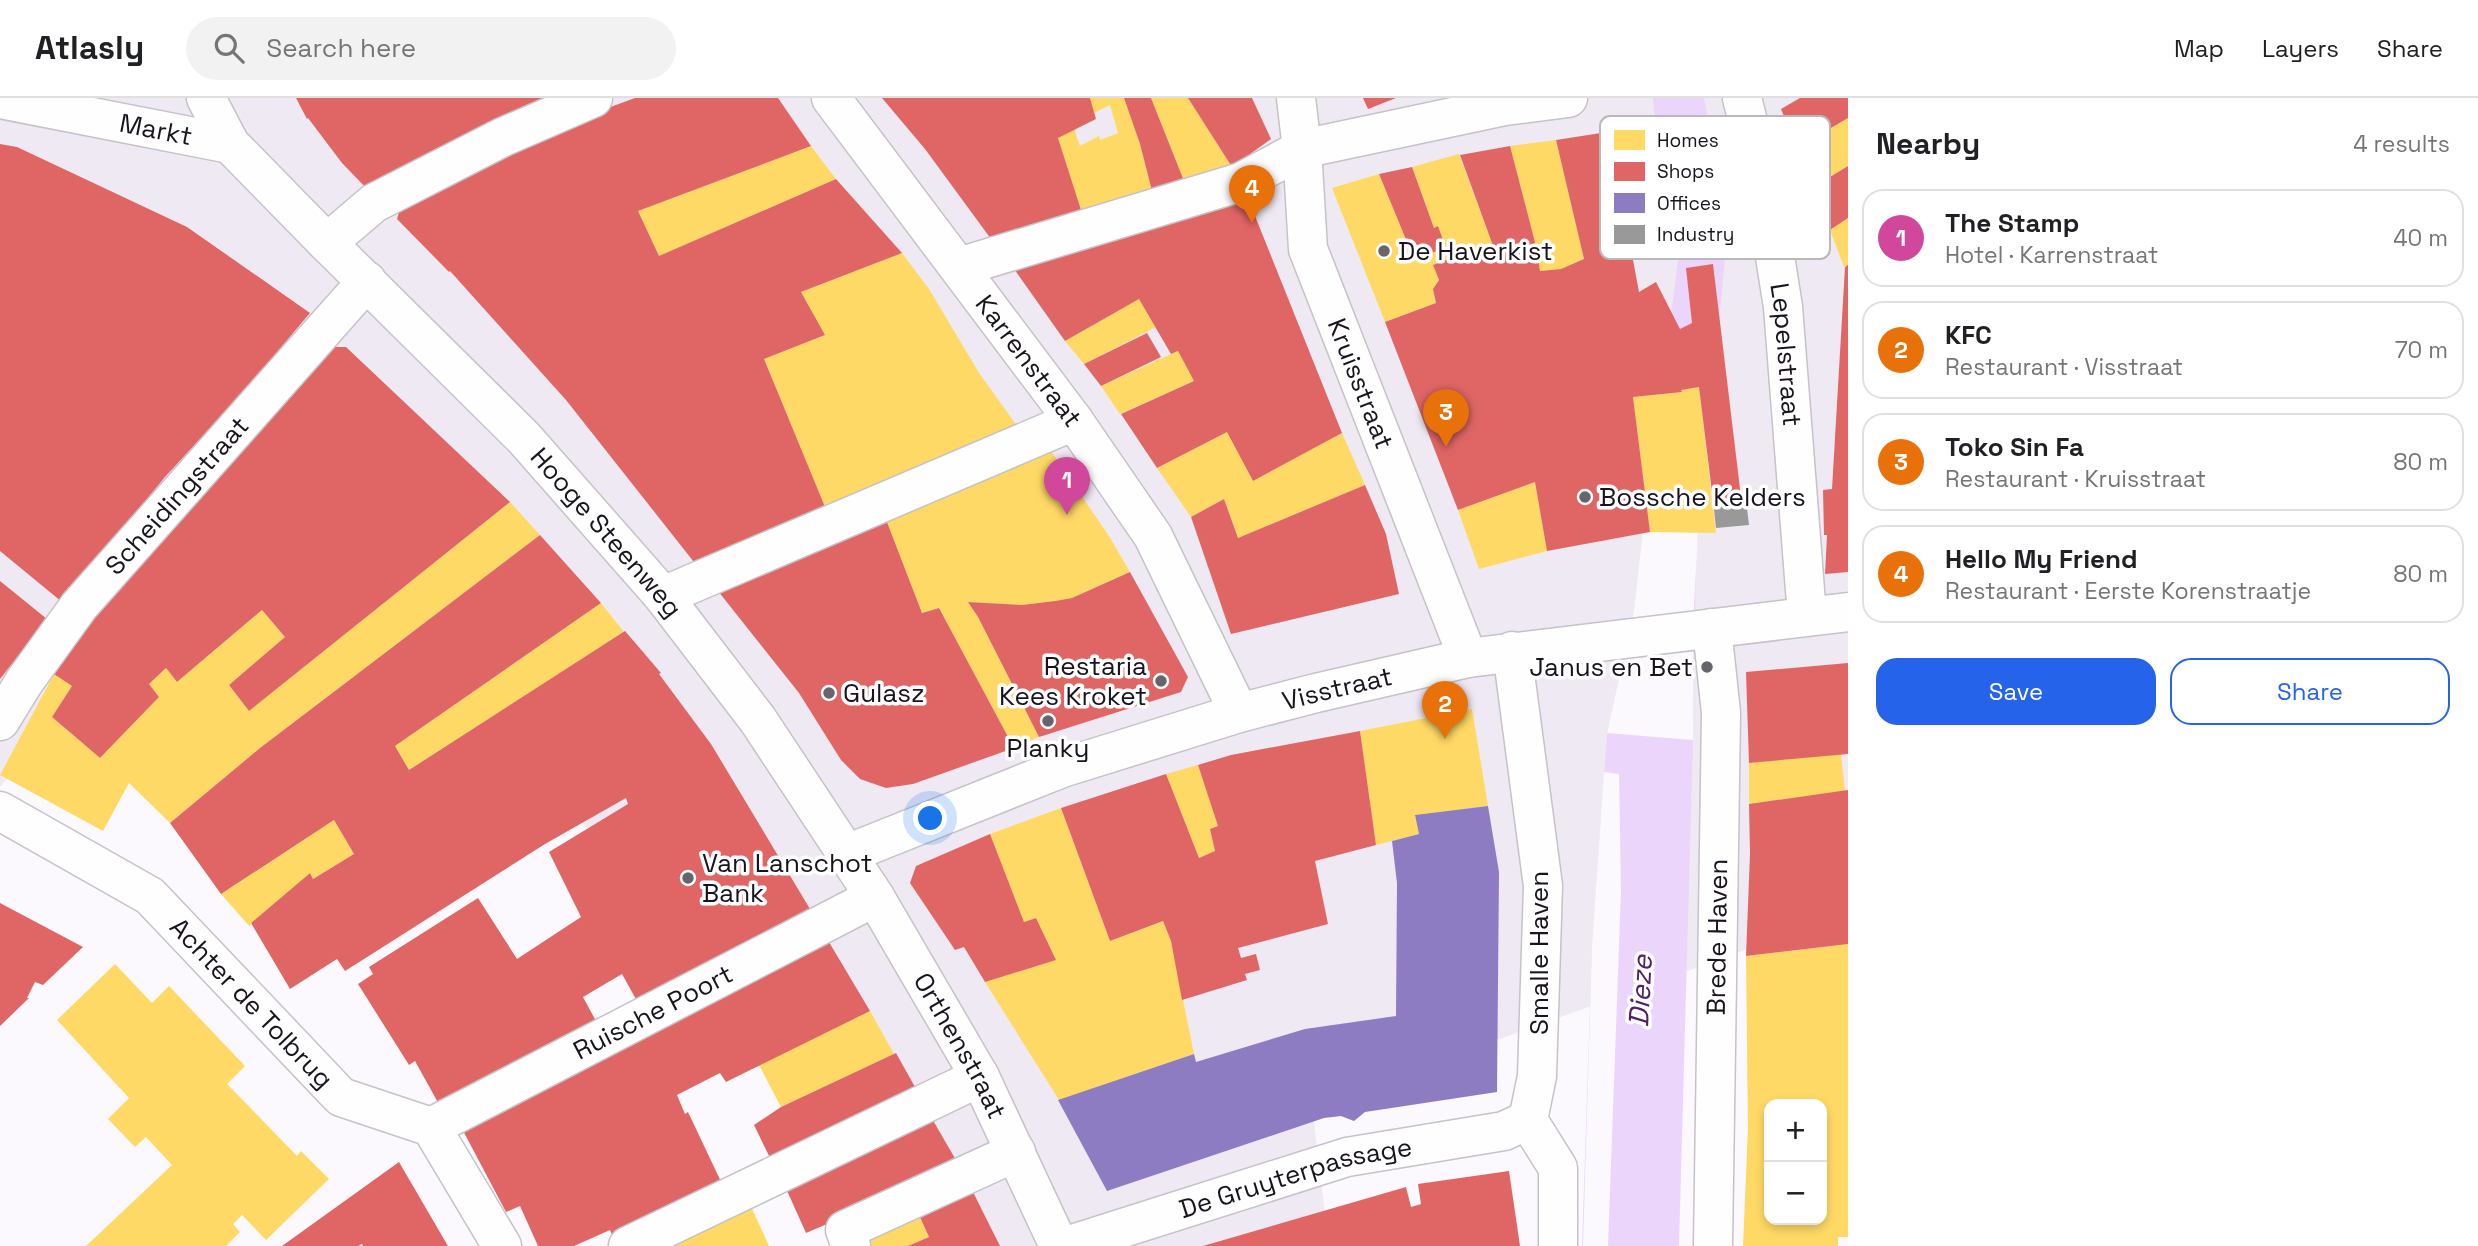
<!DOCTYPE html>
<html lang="en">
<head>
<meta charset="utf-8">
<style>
	:root { --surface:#fff; --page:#f2f2f2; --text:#202124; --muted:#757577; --line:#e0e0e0; --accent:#2563eb }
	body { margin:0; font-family:"Space Grotesk",sans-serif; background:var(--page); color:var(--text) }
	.controls { position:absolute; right:21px; bottom:21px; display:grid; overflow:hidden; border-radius:14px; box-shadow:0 4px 10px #0003 }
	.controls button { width:63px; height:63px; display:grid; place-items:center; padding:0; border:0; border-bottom:2px solid var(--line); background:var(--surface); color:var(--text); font:35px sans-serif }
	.you { position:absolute; left:931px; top:721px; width:24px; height:24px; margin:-18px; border:5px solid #fff; border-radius:50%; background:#1a73e8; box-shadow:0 0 0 10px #1a73e833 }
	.badge { display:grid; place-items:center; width:46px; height:46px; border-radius:50%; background:var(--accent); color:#fff; font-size:23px; font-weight:700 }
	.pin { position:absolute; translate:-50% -58px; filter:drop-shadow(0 2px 4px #0008) }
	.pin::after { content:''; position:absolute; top:37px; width:24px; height:21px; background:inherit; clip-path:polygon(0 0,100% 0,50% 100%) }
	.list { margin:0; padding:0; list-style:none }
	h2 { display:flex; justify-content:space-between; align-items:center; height:91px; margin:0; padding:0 28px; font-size:30px }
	h2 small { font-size:23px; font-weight:400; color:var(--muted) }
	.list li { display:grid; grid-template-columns:46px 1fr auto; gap:21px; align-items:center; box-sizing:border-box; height:98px; margin:0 14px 14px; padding:0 14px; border:2px solid var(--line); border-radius:21px }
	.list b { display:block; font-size:26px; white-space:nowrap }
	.list p { margin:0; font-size:23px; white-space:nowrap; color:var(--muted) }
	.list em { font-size:23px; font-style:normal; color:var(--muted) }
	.actions { display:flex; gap:14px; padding:21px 28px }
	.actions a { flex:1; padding:16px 0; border:2px solid var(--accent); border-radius:21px; text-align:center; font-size:24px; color:var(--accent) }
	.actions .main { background:var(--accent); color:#fff }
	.icon { flex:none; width:38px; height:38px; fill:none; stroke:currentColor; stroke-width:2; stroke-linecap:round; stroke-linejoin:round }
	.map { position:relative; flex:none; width:1848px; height:1148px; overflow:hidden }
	header { display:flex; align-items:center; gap:42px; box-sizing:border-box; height:98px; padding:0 35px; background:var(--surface); border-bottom:2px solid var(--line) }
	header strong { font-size:33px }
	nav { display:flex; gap:38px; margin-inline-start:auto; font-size:24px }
	.search { width:490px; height:63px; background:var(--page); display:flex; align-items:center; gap:18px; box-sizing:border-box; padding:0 24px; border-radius:38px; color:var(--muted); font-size:26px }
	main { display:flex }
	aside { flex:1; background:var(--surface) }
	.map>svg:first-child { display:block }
	.built { fill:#efe9f3 }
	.water { fill:#ecd5fa }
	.pier { fill:#fbf9fd }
	.homes { fill:#ffd966; fill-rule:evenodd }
	.shops { fill:#e06666 }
	.offices { fill:#8e7cc3 }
	.industry { fill:#999 }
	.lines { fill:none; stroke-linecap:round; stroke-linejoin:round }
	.minor-casing { stroke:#c6c2c8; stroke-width:41 }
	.minor { stroke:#fefeff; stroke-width:38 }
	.poi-dot { fill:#67646b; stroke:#fff; stroke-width:2.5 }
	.labels { text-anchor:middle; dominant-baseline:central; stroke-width:7; stroke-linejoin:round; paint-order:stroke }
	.street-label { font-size:26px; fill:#18131c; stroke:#fff }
	.poi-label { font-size:26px; fill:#18131c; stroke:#fff; text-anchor:start }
	.water-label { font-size:28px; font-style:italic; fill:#502169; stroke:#fff }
	.key { fill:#fff; stroke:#bab8bb; stroke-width:2 }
	.key-label { font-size:19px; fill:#18131c }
</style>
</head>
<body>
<header>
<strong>Atlasly</strong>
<div class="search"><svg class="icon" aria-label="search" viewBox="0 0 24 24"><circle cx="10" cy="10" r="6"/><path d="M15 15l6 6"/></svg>Search here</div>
<nav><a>Map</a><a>Layers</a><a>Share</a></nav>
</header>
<main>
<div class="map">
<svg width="1848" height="1148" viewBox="0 0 1848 1148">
	<rect width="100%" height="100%" fill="#fbf9fd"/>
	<path class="built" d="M0,0H1848V815L1312,1009L1329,1148H850L754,913L266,377L0,689Z"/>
	<path class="water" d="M1653,0H1704L1709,25L1732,91L1696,457L1693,642L1679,1148H1582L1592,848L1607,635L1634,512L1686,99L1655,25Z"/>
	<g class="pier">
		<path d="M1643,434H1698L1694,506L1693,642L1607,635L1634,512Z"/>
		<path d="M1604,674L1619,676L1621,792L1608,1148H1583L1592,848Z"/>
	</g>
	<g class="homes">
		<path d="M1090,0H1124L1140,46L1152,93L1082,115L1058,40L1074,31L1080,48L1099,38L1100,42L1118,35L1110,7L1094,15Z"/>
		<path d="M1151,0H1188L1232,69L1184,83Z"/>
		<path d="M1848,20V68L1812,90L1797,50Z"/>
		<path d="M1556,42L1584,161L1561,171L1540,173L1536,148L1510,48Z"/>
		<path d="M811,48L836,81L659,158L638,113Z"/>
		<path d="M1459,56L1492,145L1433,167L1439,182L1433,191L1436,205L1385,224L1332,90L1379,76L1414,161L1446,150L1438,128L1434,130L1412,69Z"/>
		<path d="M1848,120V167L1844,169L1830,132Z"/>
		<path d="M902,155L929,191L979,275L1017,328L830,421L764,261L825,237L801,194Z"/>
		<path d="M1139,201L1156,229L1084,266L1065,243Z"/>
		<path d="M1178,253L1194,283L1120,316L1101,288Z"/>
		<path d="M1699,289L1716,435L1650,434L1633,299L1682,294L1681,292Z"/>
		<path d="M1227,334L1253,383L1342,335L1365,387L1238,440L1224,401L1191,419L1157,370Z"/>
		<path d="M1047,347L1109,438L1130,474L1072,500L1055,503L1022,507L968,504L978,519L1039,639L1014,650L939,510L922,515L885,419Z"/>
		<path d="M1535,384L1547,453L1479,471L1458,412Z"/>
		<path d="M510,404L540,437L260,650L170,725L129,685L103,733L0,677L54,576L72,588L52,619L100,660L159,599L149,586L166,570L177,584L262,512L285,539L229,587L249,613Z"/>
		<path d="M601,505L624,534L409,672L395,648Z"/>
		<path d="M1472,611L1488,708L1415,717L1419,736L1376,747L1360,633Z"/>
		<path d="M1841,656L1845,693L1749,706V665Z"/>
		<path d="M1198,667L1218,728L1210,731L1215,753L1199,760L1166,676Z"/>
		<path d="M1061,710L1110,843L1163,823L1171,843L1194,956L1059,1002L985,884L1056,862L1036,820L1024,824L990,736Z"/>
		<path d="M334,722L354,756L313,781L310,775L251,825L250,829L221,796Z"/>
		<path d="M1848,846V1139H1838V1148H1743L1748,1030L1746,858ZM1769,1006H1822V1122H1769Z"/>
		<path d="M115,866L152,905L169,888L245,968L227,986L297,1058L301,1053L329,1081L266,1142L242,1117L233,1126L240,1134L226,1148H86L172,1067L146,1039L135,1049L108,1021L129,1000L57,922Z"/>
		<path d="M870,913L894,956L781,1009L759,967Z"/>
		<path d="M748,1102L769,1148H646Z"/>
		<path d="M915,1108L929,1139L908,1148H870L861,1132Z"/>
	</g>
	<g class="shops">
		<path d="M296,0H552L369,93L342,65L308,20L307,21Z"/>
		<path d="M635,0H778L811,48L638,113L659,158L836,81L902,155L801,194L825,237L764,261L830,421L701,473L566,302L450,173L449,174L397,121L403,101L564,26Z"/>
		<path d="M882,0H1090L1096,21L1058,40L1082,115L991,141L925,51Z"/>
		<path d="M1124,0H1151L1184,83L1152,93L1140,46Z"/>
		<path d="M1188,0H1252L1271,41L1232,69Z"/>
		<path d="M1363,0H1396L1368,11Z"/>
		<path d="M1800,0H1848V20L1797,50L1781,11Z"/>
		<path d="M1633,30L1646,108L1709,98L1712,121L1707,122L1710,145L1683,151L1681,137L1631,151L1639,194L1656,184L1680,231L1692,225L1686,170L1713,166L1741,399L1713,402L1699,289L1681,292L1682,294L1633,299L1650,434L1547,453L1535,384L1458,412L1385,224L1436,205L1433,191L1439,182L1433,167L1492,145L1460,57L1510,48L1536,148L1540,173L1561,171L1584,161L1556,42Z"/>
		<path d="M0,46L17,49L187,129L310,215L245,292L165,379L62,504L0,453Z"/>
		<path d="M1848,68V120L1830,132L1812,90Z"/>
		<path d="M1412,69L1434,130L1438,128L1446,150L1414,161L1379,76Z"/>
		<path d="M1247,98L1342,335L1253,383L1227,334L1157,370L1121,316L1194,283L1178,253L1171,256L1139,201L1065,243L1012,168Z"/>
		<path d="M1848,167V474L1825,476L1827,437H1824L1823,392L1832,391L1845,169Z"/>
		<path d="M1147,235L1161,259L1101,288L1084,266Z"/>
		<path d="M328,249H346L510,404L249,613L229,587L285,539L262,512L177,584L166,570L149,586L159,599L100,660L52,619L72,588L54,576L93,519Z"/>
		<path d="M1365,387L1386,436L1399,496L1231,536L1191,419L1224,401L1238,440Z"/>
		<path d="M885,419L922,515L939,510L1014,650L913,686L886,690L860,681L841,662L799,595L714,488Z"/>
		<path d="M540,437L601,505L395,648L409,672L625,533L661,575L659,576L711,646L810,811L637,903L622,876L583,899L597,925L441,1010L415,963L409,967L358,886L373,876L369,869L478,800L517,861L581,819L549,754L628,706L626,700L545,746L353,868L345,873L337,861L290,891L251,825L310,775L313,781L354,756L334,722L221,796L170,725L260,650Z"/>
		<path d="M1130,474L1188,579L1181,594L1039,639L978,519L968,504L1022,507L1055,503L1072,500Z"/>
		<path d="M0,483L47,521L0,581Z"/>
		<path d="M1848,565V656L1749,665L1746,574Z"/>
		<path d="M1360,633L1376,747L1315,763L1328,826L1238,850L1241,860L1256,856L1260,872L1245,876L1247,882L1182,902L1171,843L1163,823L1110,843L1061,710L1166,676L1199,760L1215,753L1210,731L1218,728L1198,667L1231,657Z"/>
		<path d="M1848,692V846L1746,858L1750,756L1749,706Z"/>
		<path d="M990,736L1024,824L1036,820L1056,862L985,884L964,849L955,852L910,785L916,768Z"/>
		<path d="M0,805L83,849L43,887L35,884L27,900H29L0,928Z"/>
		<path d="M823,834L870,913L726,984L720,975L677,997L685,1016L688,1014L724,1090L614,1141L610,1132L574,1148H538L520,1108L506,1114L460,1027Z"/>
		<path d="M896,955L920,998L773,1066L754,1027L781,1009Z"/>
		<path d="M931,1019L960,1069L806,1135L784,1086Z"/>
		<path d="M399,1064L448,1148H363L362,1146L358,1148H282Z"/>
		<path d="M1509,1073L1520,1148H1203L1406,1089L1411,1109L1421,1106L1418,1086Z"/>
		<path d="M968,1084L1000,1148H908L929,1139L915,1108Z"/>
	</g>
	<path class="offices" d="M1488,708L1499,774L1497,994L1365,1014L1354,1023L1341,1018L1324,1020L1107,1093L1058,1002L1194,956L1196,964L1305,931L1396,918L1397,785L1392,743L1419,736L1415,717Z"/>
	<path class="industry" d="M1741,399L1742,403L1746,402L1749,427L1716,430L1713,402Z"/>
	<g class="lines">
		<defs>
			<g id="minor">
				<path id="s1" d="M206,0L230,46L327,145L524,340L663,498L758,622L875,799L980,979L1059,1148"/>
				<path id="s2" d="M831,0L1074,323L1153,438L1239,615"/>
				<path id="s3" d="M1296,0L1302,51L1308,151L1468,560"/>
				<path id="s4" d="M1742,0L1763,83L1783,209L1807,518"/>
				<path id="s5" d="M0,1L230,46"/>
				<path d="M327,145L374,105L503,39L593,0"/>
				<path d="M959,169L1241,84L1302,51L1505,8L1568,0"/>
				<path d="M663,498L1074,323"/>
				<path d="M1712,530L1721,615L1713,1148"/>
				<path d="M1512,553L1543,788L1537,978L1528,1022L1558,1070V1148"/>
				<path id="s6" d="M0,623L24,584L79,508L367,183"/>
				<path id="s7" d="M0,713L150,798L341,999L431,1029L502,1148"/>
				<path id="s8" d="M847,756L1062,670L1239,615L1316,595L1468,560L1848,514"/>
				<path id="s9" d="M431,1029L875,799"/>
				<path d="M628,1148L980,979"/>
				<path d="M851,1148L845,1132L1016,1054"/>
				<path id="s10" d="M1066,1148L1347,1059L1504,1033L1528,1022"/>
			</g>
		</defs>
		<use href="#minor" class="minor-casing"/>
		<use href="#minor" class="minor"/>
	</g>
	<g class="poi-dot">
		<circle cx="1384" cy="153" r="7"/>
		<circle cx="1585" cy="399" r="7"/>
		<circle cx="1707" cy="569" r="7"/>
		<circle cx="1161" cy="583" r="7"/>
		<circle cx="829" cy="595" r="7"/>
		<circle cx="1048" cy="623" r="7"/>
		<circle cx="688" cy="780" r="7"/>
	</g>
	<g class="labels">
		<g class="street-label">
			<text stroke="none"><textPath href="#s5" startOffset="159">Markt</textPath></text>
			<text stroke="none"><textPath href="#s4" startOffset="261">Lepelstraat</textPath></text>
			<text stroke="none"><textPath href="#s2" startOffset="329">Karrenstraat</textPath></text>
			<text stroke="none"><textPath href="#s3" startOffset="296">Kruisstraat</textPath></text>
			<text stroke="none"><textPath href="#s6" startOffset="287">Scheidingstraat</textPath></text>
			<text stroke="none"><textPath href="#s1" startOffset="593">Hooge Steenweg</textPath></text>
			<text stroke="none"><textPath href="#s8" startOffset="518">Visstraat</textPath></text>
			<text transform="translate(1717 839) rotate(-89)">Brede Haven</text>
			<text transform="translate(1539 855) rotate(-90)">Smalle Haven</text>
			<text stroke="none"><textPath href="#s7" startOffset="320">Achter de Tolbrug</textPath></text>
			<text stroke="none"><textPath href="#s9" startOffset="250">Ruische Poort</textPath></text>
			<text stroke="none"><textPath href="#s1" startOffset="1218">Orthenstraat</textPath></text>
			<text stroke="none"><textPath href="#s10" startOffset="240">De Gruyterpassage</textPath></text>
		</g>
		<g class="poi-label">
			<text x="1398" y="153">De Haverkist</text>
			<text x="1599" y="399">Bossche Kelders</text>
			<text x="1147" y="568" text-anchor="end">Restaria<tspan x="1147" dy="30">Kees Kroket</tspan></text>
			<text x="1693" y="569" text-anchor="end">Janus en Bet</text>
			<text x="843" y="595">Gulasz</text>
			<text x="1048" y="650" text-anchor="middle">Planky</text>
			<text x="702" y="765">Van Lanschot<tspan x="702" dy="30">Bank</tspan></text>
		</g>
		<g class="water-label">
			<text transform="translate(1640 893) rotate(-87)">Dieze</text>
		</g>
	</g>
	<rect x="1600" y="18" width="230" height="143" rx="10" class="key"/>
	<rect x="1614" y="32" width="31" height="20" fill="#ffd966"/>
	<rect x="1614" y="64" width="31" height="19" fill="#e06666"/>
	<rect x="1614" y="95" width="31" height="20" fill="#8e7cc3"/>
	<rect x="1614" y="127" width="31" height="19" fill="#999"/>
	<g class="key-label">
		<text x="1657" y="49">Homes</text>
		<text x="1657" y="80">Shops</text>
		<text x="1657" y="112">Offices</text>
		<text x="1657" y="143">Industry</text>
	</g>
</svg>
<div class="controls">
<button>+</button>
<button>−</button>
</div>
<div class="you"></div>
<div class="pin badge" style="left:1067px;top:417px;background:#d1479c">1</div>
<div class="pin badge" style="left:1445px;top:641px;background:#e8710a">2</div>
<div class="pin badge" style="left:1446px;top:349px;background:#e8710a">3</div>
<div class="pin badge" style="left:1252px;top:125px;background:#e8710a">4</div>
</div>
<aside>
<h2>Nearby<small>4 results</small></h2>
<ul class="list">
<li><span class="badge" style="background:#d1479c">1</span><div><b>The Stamp</b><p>Hotel · Karrenstraat</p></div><em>40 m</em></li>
<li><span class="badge" style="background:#e8710a">2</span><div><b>KFC</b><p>Restaurant · Visstraat</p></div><em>70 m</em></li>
<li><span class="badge" style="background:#e8710a">3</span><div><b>Toko Sin Fa</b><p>Restaurant · Kruisstraat</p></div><em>80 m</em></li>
<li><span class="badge" style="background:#e8710a">4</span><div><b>Hello My Friend</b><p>Restaurant · Eerste Korenstraatje</p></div><em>80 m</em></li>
</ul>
<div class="actions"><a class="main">Save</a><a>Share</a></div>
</aside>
</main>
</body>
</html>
